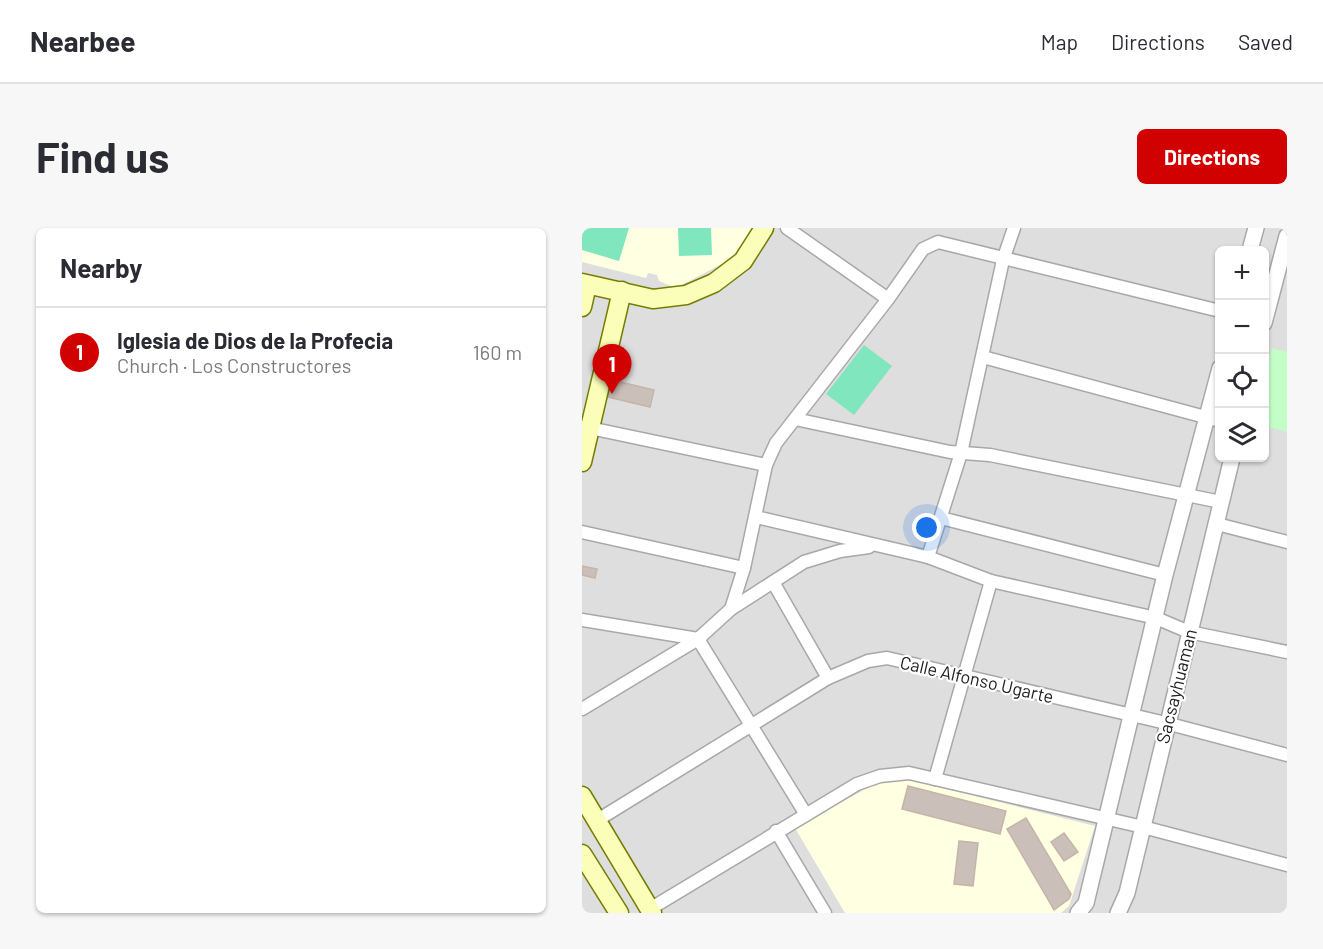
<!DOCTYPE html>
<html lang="en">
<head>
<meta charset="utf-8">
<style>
	:root { --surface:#fff; --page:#f7f7f7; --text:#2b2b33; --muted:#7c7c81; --line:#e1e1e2; --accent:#d10001 }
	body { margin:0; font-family:Barlow,sans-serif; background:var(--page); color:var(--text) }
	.controls { position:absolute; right:18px; top:18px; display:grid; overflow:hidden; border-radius:9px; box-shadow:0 2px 4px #0004 }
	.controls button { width:54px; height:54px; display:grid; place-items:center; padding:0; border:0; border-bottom:2px solid var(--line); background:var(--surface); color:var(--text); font:30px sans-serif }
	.you { position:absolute; left:345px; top:300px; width:21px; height:21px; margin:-15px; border:4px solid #fff; border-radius:50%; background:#1a73e8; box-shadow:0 0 0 9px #1a73e833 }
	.badge { display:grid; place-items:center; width:39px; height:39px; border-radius:50%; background:var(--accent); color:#fff; font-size:20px; font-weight:700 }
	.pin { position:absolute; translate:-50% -50px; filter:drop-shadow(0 2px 3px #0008) }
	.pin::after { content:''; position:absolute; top:32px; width:21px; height:18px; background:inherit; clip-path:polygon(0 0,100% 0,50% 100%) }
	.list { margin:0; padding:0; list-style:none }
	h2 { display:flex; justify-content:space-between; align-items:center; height:78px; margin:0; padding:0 24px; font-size:26px }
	h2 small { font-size:20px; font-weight:400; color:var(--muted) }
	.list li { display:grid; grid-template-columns:39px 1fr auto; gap:18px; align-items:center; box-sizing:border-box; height:90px; padding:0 24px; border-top:2px solid var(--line) }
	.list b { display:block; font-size:22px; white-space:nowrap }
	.list p { margin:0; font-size:20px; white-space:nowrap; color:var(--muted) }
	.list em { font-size:20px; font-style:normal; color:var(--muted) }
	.icon { flex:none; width:33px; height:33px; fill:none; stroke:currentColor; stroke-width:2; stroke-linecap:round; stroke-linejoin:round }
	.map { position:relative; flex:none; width:705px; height:685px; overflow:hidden; border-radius:9px }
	header { display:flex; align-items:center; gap:36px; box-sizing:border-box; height:84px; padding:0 30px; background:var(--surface); border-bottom:2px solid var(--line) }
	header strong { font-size:28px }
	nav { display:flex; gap:33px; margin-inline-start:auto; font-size:21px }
	.intro { display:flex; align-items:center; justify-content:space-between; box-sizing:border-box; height:144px; padding:0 36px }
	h1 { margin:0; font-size:42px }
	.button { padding:15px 27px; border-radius:9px; background:var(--accent); color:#fff; font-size:21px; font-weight:700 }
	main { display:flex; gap:36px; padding:0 36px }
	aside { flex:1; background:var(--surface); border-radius:9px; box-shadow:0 2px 4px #0004 }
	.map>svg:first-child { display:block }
	.residential { fill:#dfdede; fill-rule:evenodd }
	.education { fill:#ffffe2 }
	.park { fill:#c2fec6 }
	.pitch { fill:#7fe6be }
	.building { fill:#cac0b9; stroke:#c5b4a8; stroke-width:1.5 }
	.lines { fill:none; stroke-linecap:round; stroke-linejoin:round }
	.minor-casing { stroke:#a8a8a8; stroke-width:15 }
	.tertiary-casing { stroke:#a8a8a8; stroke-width:18 }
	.secondary-casing { stroke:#727f00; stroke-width:21 }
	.minor { stroke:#fff; stroke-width:12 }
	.tertiary { stroke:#fff; stroke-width:15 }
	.secondary { stroke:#fbfeb8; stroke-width:18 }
	.labels { text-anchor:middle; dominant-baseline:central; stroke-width:4.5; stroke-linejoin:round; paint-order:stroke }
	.street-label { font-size:18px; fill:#212121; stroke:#fff }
</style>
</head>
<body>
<header>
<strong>Nearbee</strong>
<nav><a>Map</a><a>Directions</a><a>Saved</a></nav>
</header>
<div class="intro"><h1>Find us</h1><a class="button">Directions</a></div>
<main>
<aside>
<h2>Nearby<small></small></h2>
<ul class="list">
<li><span class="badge">1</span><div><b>Iglesia de Dios de la Profecia</b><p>Church · Los Constructores</p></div><em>160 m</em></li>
</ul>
</aside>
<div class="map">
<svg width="705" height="685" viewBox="0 0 705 685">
	<rect width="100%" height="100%" fill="#f2eee7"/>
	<path class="residential" d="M0,0H705V685H0ZM638,22H682V230H638Z"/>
	<g class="education">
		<path d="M0,0H171L153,29L94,60L77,53L75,47L66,45L64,50L0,34Z"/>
		<path d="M320,550L513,598L487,678L479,685H263L213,600L298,553Z"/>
	</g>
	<path class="park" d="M690,120L705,124V204L683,198V147Z"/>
	<g class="pitch">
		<path d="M0,0H47L37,33L0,22Z"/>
		<path d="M96,0H129L130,27L97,28Z"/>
		<path d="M282,117L310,138L272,187L244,166Z"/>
	</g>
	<g class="building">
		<path d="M30,152L72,162L68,179L26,169Z"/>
		<path d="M0,338L15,341L13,350L0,347Z"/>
		<path d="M326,558L424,583L418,606L320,581Z"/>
		<path d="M444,590L489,666L487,671L472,682L425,601Z"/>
		<path d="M482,605L496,624L482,633L469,614Z"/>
		<path d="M377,613L396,615L391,658L372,656Z"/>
	</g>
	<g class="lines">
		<defs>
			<g id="minor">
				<path d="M205,0L306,71"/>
				<path d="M401,129L638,193"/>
				<path d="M213,191L368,224L408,227L639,274"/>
				<path d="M3,199L184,237"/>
				<path d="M174,289L346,329L409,353L574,390L607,404L705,424"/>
				<path d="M359,290L583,347"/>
				<path d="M635,296L705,314"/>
				<path d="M0,304L162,340L149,381"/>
				<path d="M346,329L379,225L421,32L432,0"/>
				<path d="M162,340L184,237L194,215L306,71L341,21L356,14L638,83"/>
				<path d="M191,354L246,450"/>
				<path d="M0,392L116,411L223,585"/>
				<path d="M0,481L116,411L149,381L222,334L258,323L287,319"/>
				<path d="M353,551L409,353"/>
				<path d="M14,593L246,450L286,433L305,430L584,495L705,527"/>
				<path d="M194,603L243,685"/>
				<path d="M68,681L275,556L298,548L327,545L561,599L705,637"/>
			</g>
			<g id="tertiary">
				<path d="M668,22L674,0"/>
				<path d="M682,95L705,8"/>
				<path d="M496,685L504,675L583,347L638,140"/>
				<path d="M536,685L545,665L650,230"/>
			</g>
			<g id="secondary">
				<path d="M0,55L71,71L104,67L132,55L161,33L182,0"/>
				<path d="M0,79L5,57"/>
				<path d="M0,234L40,63"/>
				<path d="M0,568L70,685"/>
				<path d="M0,626L37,685"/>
			</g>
		</defs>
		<use href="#minor" class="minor-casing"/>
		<use href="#tertiary" class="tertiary-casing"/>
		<use href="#secondary" class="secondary-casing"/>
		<use href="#minor" class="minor"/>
		<use href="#tertiary" class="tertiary"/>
		<use href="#secondary" class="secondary"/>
	</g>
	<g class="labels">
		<g class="street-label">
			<text transform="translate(395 451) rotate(13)">Calle Alfonso Ugarte</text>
			<text transform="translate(594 458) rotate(-76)">Sacsayhuaman</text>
		</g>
	</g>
</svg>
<div class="controls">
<button>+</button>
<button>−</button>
<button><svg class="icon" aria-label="locate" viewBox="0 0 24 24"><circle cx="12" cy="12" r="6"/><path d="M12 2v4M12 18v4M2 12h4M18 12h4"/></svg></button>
<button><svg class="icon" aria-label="layers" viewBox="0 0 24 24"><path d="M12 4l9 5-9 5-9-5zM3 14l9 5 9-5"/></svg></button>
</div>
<div class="you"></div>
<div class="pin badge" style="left:30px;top:166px">1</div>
</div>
</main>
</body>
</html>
